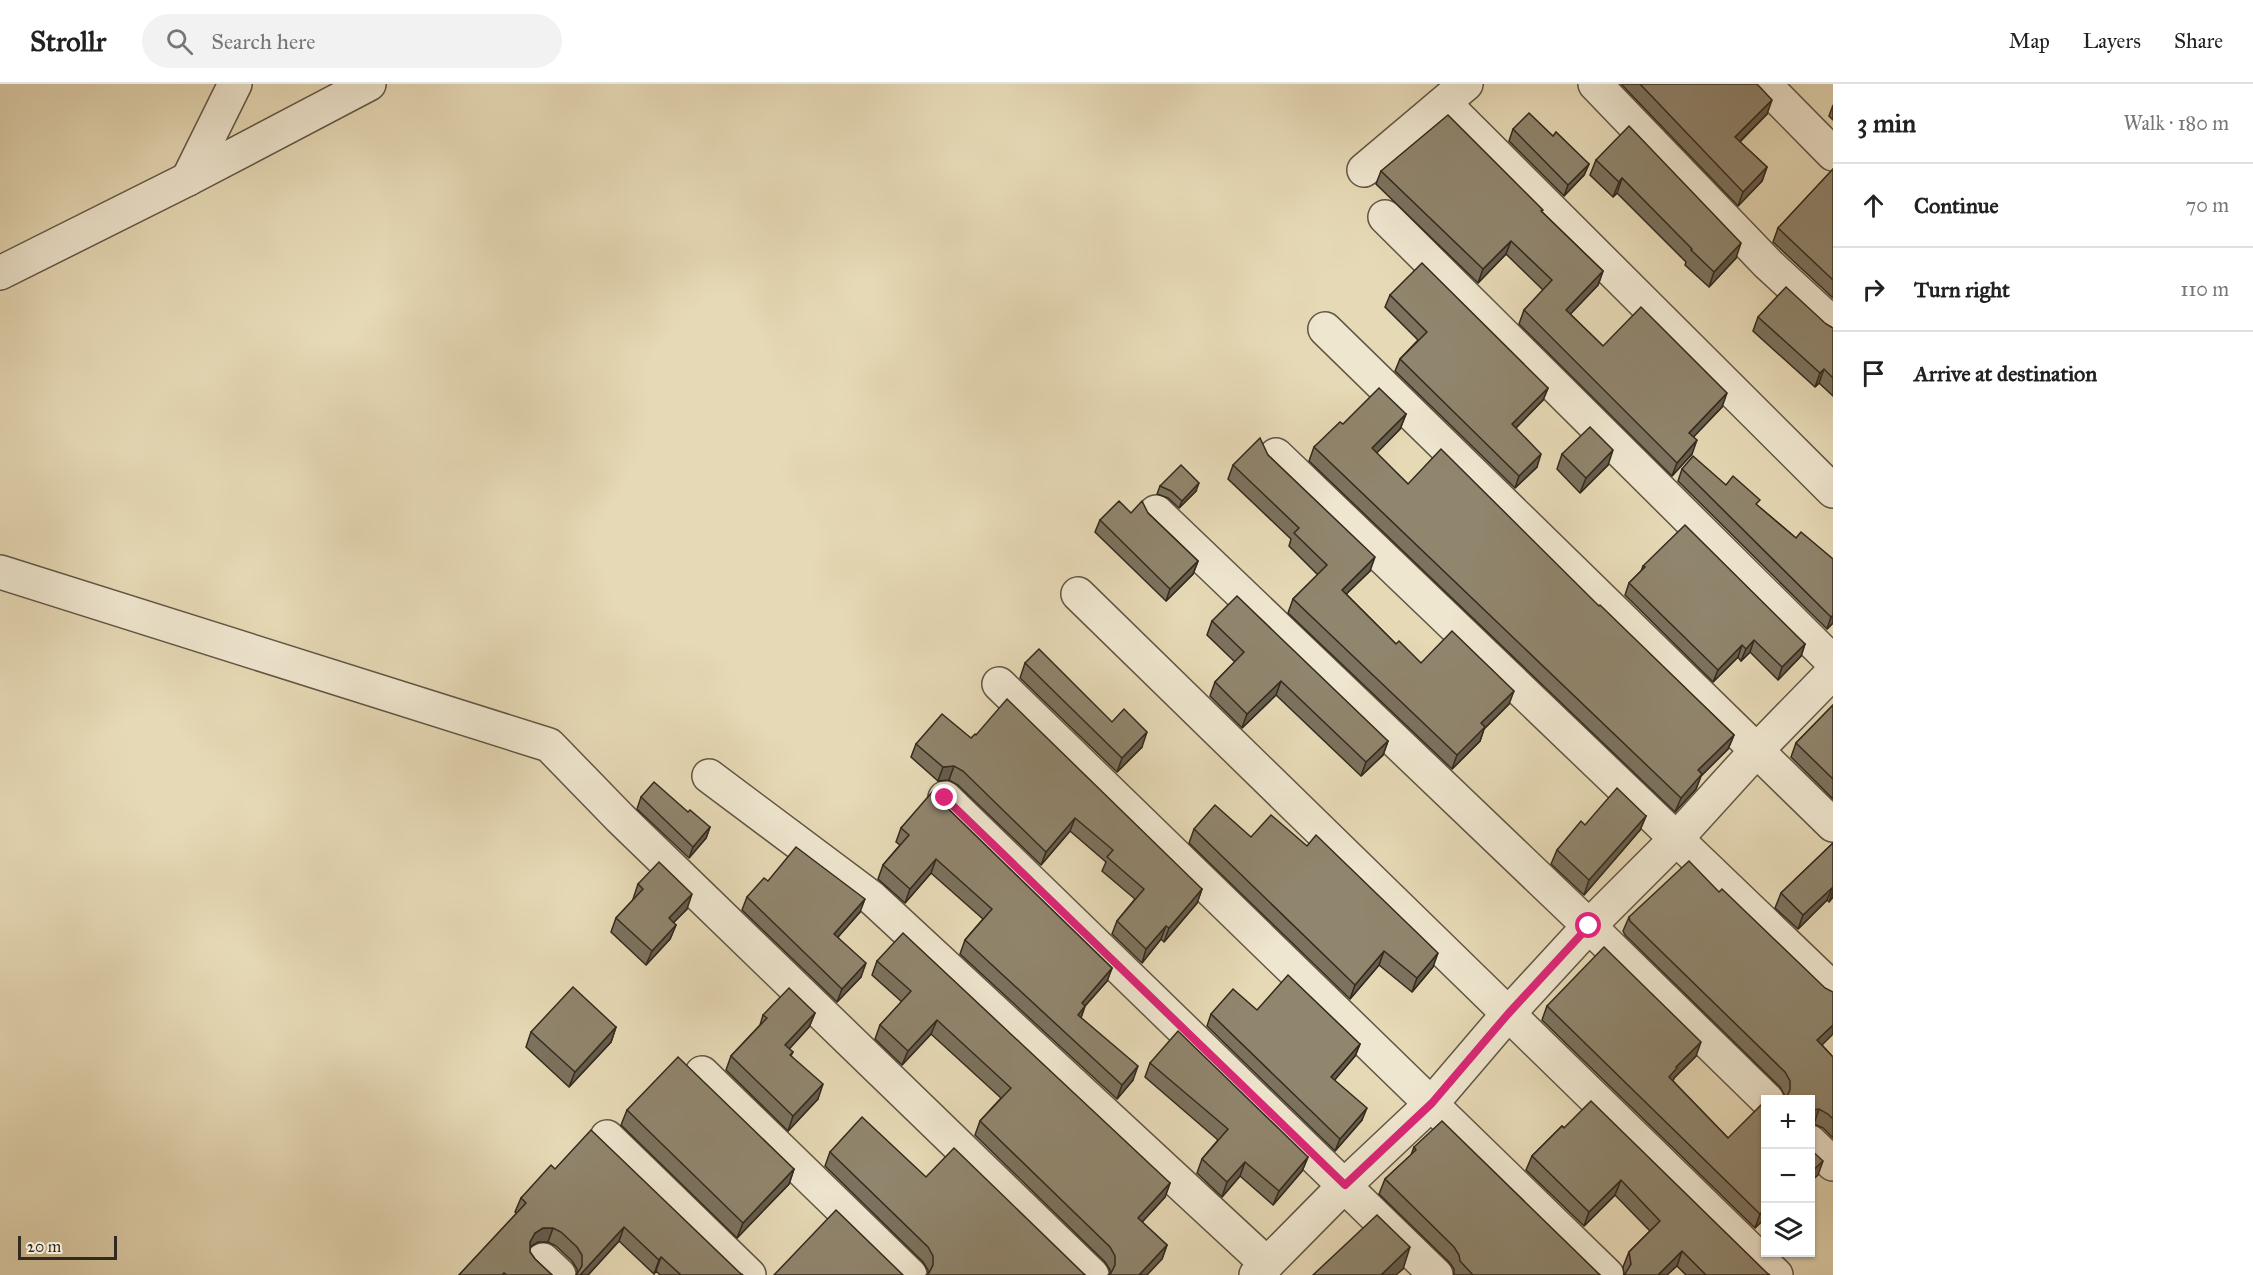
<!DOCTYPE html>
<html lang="en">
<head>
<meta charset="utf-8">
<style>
	:root { --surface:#fff; --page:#f2f2f2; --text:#222; --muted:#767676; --line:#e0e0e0 }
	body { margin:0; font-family:"IM FELL Great Primer",serif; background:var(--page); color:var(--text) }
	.controls { position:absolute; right:18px; bottom:18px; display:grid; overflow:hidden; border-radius:0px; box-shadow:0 2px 4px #0004 }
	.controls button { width:54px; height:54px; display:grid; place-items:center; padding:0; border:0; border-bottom:2px solid var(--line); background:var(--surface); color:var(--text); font:30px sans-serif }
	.scale { position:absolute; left:18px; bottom:15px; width:99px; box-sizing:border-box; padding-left:6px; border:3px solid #332a1e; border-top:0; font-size:16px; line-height:21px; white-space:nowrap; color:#332a1e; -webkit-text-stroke:4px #efe6cf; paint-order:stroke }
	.stop { position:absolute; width:18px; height:18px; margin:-14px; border:4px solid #db2777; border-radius:50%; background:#fff }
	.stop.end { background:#db2777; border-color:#fff; box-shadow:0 2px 6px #0008 }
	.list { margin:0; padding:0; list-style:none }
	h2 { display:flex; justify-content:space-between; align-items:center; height:78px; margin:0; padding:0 24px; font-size:26px }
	h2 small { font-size:20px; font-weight:400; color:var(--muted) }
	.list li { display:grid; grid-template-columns:39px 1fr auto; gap:18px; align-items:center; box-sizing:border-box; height:84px; padding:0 24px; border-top:2px solid var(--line) }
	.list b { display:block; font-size:22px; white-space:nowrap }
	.list em { font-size:20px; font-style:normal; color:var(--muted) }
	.icon { flex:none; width:33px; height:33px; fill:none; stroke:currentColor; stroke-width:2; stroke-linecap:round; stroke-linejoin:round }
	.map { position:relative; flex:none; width:1833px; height:1191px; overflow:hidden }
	header { display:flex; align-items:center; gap:36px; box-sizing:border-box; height:84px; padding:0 30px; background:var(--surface); border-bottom:2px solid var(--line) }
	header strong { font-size:28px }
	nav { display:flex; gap:33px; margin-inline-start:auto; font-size:21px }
	.search { width:420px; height:54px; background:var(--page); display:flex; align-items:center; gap:15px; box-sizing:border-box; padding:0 21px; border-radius:33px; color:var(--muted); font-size:22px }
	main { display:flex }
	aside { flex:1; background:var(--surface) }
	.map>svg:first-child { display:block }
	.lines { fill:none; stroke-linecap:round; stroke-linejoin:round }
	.minor-casing { stroke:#605644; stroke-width:36 }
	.minor { stroke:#efe6cf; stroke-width:33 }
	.wall { fill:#7c725e; stroke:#332a1e; stroke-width:1.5 }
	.shaded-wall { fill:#655d4c; stroke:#332a1e; stroke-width:1.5 }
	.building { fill:#90856d; stroke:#332a1e; stroke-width:1.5 }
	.route { stroke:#db2777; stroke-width:8 }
</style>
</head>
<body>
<header>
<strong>Strollr</strong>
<div class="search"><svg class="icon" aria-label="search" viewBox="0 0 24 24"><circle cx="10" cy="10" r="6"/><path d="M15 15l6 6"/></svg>Search here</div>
<nav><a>Map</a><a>Layers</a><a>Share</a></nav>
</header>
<main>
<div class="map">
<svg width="1833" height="1191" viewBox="0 0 1833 1191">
	<rect width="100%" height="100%" fill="#e6d9b5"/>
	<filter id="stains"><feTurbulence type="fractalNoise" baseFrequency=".00333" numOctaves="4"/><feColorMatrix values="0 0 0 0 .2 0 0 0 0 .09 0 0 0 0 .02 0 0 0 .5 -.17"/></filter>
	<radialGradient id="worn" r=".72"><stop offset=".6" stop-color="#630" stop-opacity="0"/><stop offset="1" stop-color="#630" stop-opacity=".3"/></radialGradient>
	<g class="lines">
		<defs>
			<g id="minor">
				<path d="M1595,0L1768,180L1833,240"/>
				<path d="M1764,0L1833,70"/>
				<path d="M1444,19L1833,407"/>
				<path d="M1364,86L1466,0"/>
				<path d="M188,95L235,0"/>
				<path d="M1385,133L1833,578"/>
				<path d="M0,189L188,95L369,0"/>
				<path d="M1325,245L1833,741"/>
				<path d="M1276,371L1833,905"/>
				<path d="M1156,428L1589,842L1767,1016"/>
				<path d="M0,488L549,661L620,734L1092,1191"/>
				<path d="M1078,510L1776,1191"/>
				<path d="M999,600L1607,1191"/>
				<path d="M709,692L872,814L1267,1180"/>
				<path d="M945,714L1436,1191"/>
				<path d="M702,989L910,1191"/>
				<path d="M607,1053L749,1191"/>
				<path d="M1810,1058L1833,1080"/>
				<path d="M543,1176L559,1191"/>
				<path d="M1256,1191L1345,1101L1432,1019L1508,930L1589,842L1677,754L1757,666L1833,588"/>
			</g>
		</defs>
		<use href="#minor" class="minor-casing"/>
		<use href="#minor" class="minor"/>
	</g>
	<g class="wall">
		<path d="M1621,0H1757L1767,30L1740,58L1767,83L1762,97L1738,122Z"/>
		<path d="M1833,21V36L1829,32Z"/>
		<path d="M1513,45L1553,52L1589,80L1584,91L1564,112L1509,57Z"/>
		<path d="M1596,76L1736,174L1709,203L1685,181L1686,178L1617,109L1613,113L1590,91Z"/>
		<path d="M1833,85V214L1773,158L1778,144Z"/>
		<path d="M1381,87L1542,128L1603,187L1598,201L1570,230L1603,262L1722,323L1693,353L1692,370L1672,392L1519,240L1524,226L1543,206L1506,170L1478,199L1376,100Z"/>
		<path d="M1390,211L1548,304L1543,316L1516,344L1537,383L1515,404L1395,287L1400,275L1418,256L1385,223Z"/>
		<path d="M1758,233L1826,240L1833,244V312L1819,299L1815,303L1753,247Z"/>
		<path d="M1406,330L1400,345L1376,369L1408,400L1599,522L1734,651L1728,665L1701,692L1696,705L1675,728L1309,377L1314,363L1343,340Z"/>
		<path d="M1562,370L1608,381L1580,409L1557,385Z"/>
		<path d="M1268,371L1370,487L1346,510L1396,560L1421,579L1509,620L1484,645L1480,657L1452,685L1288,529L1293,515L1318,491L1289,462L1291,455L1228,395L1233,381Z"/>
		<path d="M1682,385L1726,401L1758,422L1796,454L1833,475V539L1827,545L1678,397Z"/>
		<path d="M1160,402L1196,407L1179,424L1168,414L1157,410Z"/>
		<path d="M1131,429H1148L1198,477L1193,490L1166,517L1095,448L1100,436Z"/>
		<path d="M1643,482L1805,560L1801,572L1778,596L1750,568L1741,577L1738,573L1713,598L1625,511L1629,499L1641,487Z"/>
		<path d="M1212,537L1388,657L1383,671L1361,692L1276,611L1242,644L1210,612L1215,598L1235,578L1207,551Z"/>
		<path d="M1025,579L1142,663L1117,688L1020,594Z"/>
		<path d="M1833,621V715L1791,673L1796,659Z"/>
		<path d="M971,654L1202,805L1197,819L1164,858L1161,855L1142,879L1112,850L1117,837L1135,815L1102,787L1106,778L1070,747L1041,781L958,701L949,696L938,697L911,673L916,660Z"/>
		<path d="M641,713L710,743L706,754L689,774L637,725Z"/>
		<path d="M937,714L1112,884L1107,897L1085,922L1081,934L1133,996L1117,1015L960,870L965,856L983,835L931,789L905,819L878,795L883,781L900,761L896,758L901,744Z"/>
		<path d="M1646,732L1640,746L1584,811L1551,780L1557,766L1585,741Z"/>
		<path d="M1194,745L1251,753L1433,883L1412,908L1379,881L1350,915L1189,759Z"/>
		<path d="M1833,759V813L1829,818L1827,816L1798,845L1775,824L1781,809Z"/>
		<path d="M768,797L860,828L838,853L861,893L837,918L742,826L747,813Z"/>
		<path d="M638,800L687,825L673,839L676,841L670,855L646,881L611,848L616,834L633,816V815Z"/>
		<path d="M1629,833L1822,961L1833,973V1054L1823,1044L1814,1040H1810V1016L1785,1015V1012L1780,1003L1625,851L1623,847Z"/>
		<path d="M877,877L1170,1099L1165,1113L1142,1138L1167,1161L1162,1175L1110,1190V1186L1105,1178L975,1051L980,1037L1001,1014L931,950L902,981L875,955L880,941L902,918L872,891Z"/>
		<path d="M1547,922L1696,972L1674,994L1673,997L1728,1054L1766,1133L1755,1144L1542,936Z"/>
		<path d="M1257,926L1360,960L1355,972L1334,996L1362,1036L1335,1067L1207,942L1211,930Z"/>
		<path d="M815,929L809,943L789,965L793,968L791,972L818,1015L788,1047L726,986L731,972L760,941L763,931Z"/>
		<path d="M616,943L611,958L569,1003L526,963L531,948Z"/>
		<path d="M1150,979L1308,1073L1302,1087L1273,1121L1240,1092L1222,1113L1197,1089L1202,1075L1218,1056L1145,993Z"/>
		<path d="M627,1026L794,1085L789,1100L737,1154L621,1041Z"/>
		<path d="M1562,1042L1768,1190L1770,1191H1686L1677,1182L1624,1190L1623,1183L1629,1168L1650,1147L1615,1111L1584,1142L1526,1086L1532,1072Z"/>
		<path d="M1414,1063L1600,1191H1454V1185L1449,1178L1379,1110L1385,1095L1411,1071Z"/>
		<path d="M830,1068L926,1093L1085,1191L928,1190V1186L923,1178L825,1082Z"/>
		<path d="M555,1085L741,1190L743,1191H660L656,1187L654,1190L619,1157L588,1191H576L577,1190V1185L572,1177L556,1162L548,1158H538L530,1163V1168L535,1175L552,1191H459L517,1129L515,1128L521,1114Z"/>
	</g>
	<g class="shaded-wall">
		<path d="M1772,16L1767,30L1730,67L1735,53Z"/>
		<path d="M1589,80L1584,91L1564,112L1568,101Z"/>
		<path d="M1767,83L1762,97L1738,122L1743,108Z"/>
		<path d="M1622,94L1617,109L1613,113L1619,98Z"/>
		<path d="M1511,157L1506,170L1478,199L1483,185Z"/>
		<path d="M1741,159L1736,174L1709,203L1714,188Z"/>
		<path d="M1603,187L1598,201L1561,240L1566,226Z"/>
		<path d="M1824,285L1819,299L1815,303L1820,289Z"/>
		<path d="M1548,304L1543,316L1507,353L1512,340Z"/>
		<path d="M1727,309L1722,323L1684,363L1689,349Z"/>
		<path d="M1406,330L1400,345L1367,379L1372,364Z"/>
		<path d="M1697,356L1692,370L1672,392L1677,379Z"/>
		<path d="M1613,366L1608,381L1580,409L1586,394Z"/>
		<path d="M1541,370L1537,383L1515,404L1519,392Z"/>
		<path d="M1199,399L1196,407L1179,424L1182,417Z"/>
		<path d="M1375,473L1370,487L1337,519L1342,506Z"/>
		<path d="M1198,477L1193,490L1166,517L1170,505Z"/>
		<path d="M1833,531V539L1827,545L1831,533Z"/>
		<path d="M1754,556L1750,568L1741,577L1746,565Z"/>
		<path d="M1805,560L1801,572L1778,596L1782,583Z"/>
		<path d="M1742,561L1738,573L1713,598L1718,586Z"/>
		<path d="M1281,597L1276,611L1242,644L1247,630Z"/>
		<path d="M1514,607L1509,620L1484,645L1480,657L1452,685L1457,671L1481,639Z"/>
		<path d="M1147,648L1142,663L1117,688L1122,674Z"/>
		<path d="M1734,651L1728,665L1701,692L1696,705L1675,728L1681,714L1698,686Z"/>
		<path d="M1388,657L1383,671L1361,692L1366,678Z"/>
		<path d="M954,682L949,696L938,697L943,683Z"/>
		<path d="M1646,732L1640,746L1584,811L1589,796Z"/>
		<path d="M1075,734L1070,747L1041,781L1046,768Z"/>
		<path d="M710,743L706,754L689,774L693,763Z"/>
		<path d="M936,775L931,789L905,819L910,805Z"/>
		<path d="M1833,802L1827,816L1798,845L1803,831Z"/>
		<path d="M1202,805L1197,819L1164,858L1169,844Z"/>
		<path d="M1833,806V813L1829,818Z"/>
		<path d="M692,810L687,825L663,849L669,834Z"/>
		<path d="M865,815L860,828L829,863L834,850Z"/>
		<path d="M676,841L670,855L646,881L652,867Z"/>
		<path d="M1166,842L1161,855L1142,879L1146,865Z"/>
		<path d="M1384,867L1379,881L1350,915L1355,901Z"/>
		<path d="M1438,869L1433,883L1412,908L1417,894Z"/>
		<path d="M866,879L861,893L837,918L842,905Z"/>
		<path d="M1112,884L1107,897L1085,922L1080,936L1072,945L1082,919Z"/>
		<path d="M815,929L809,943L780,975L785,961Z"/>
		<path d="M937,936L931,950L902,981L908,967Z"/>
		<path d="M1833,941V950L1812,971L1817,956Z"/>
		<path d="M616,943L611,958L569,1003L575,988Z"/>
		<path d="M1701,958L1696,972L1674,994L1672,999L1669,993L1676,983Z"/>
		<path d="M1360,960L1355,972L1327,1005L1331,993Z"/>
		<path d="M1138,982L1133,996L1117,1015L1122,1001Z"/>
		<path d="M823,1000L818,1015L788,1047L793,1032Z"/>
		<path d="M1367,1024L1362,1036L1335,1067L1340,1055Z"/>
		<path d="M1819,1025L1814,1040H1810V1026Z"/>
		<path d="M1308,1073L1302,1087L1273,1121L1279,1107Z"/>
		<path d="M1823,1077L1818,1091L1810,1098V1089Z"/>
		<path d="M1245,1078L1240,1092L1222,1113L1227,1098Z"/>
		<path d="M794,1085L789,1100L737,1154L743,1139Z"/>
		<path d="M1621,1096L1615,1111L1584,1142L1589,1128Z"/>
		<path d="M1170,1099L1165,1113L1133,1148L1138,1134Z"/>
		<path d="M1766,1124V1133L1755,1144L1760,1130Z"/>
		<path d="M624,1143L619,1157L588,1191H580Z"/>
		<path d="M543,1144H553L548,1158H538L530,1163V1158L535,1149Z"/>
		<path d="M1167,1161L1162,1175L1147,1191H1139Z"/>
		<path d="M1410,1163L1403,1185L1396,1191H1381Z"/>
		<path d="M1682,1167L1677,1182L1667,1191H1658Z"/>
		<path d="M661,1173L656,1187L654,1190L659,1176Z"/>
	</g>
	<g class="building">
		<path d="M1640,0H1757L1772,16L1735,53L1767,83L1743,108Z"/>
		<path d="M1529,29L1553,52L1556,48L1589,80L1568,101L1513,45Z"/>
		<path d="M1448,31L1543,126L1541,127L1603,187L1566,226L1603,262L1641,223L1727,309L1689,349L1697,356L1677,379L1524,226L1552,196L1511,157L1483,185L1381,87Z"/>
		<path d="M1629,42L1741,159L1714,188L1691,166L1692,165L1622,94L1619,98L1596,76Z"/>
		<path d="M1833,85V196L1778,144Z"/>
		<path d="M1422,179L1548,304L1512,340L1541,370L1519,392L1400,275L1427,248L1390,211Z"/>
		<path d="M1786,203L1826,240L1833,244V294L1824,285L1820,289L1758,233Z"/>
		<path d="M1379,304L1406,330L1372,364L1408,400L1441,365L1599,522L1600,521L1734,651L1698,686L1702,690L1681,714L1314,363L1340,338L1343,340Z"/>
		<path d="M1590,343L1613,366L1586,394L1562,370Z"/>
		<path d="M1260,354L1268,371L1375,473L1342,506L1396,560L1399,557L1421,579L1452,547L1514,607L1481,639L1485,643L1457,671L1293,515L1327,481L1294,449L1299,444L1233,381Z"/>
		<path d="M1693,372L1726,401L1733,392L1760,416L1756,420L1796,454L1801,448L1833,475V531L1831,533L1682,385Z"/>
		<path d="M1181,381L1199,399L1182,417L1171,407L1160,402Z"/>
		<path d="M1119,417L1131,429L1142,417L1148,429L1198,477L1170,505L1100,436Z"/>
		<path d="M1685,441L1805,560L1782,583L1754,556L1746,565L1742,561L1718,586L1629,499L1645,483L1643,482Z"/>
		<path d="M1237,512L1388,657L1366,678L1281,597L1247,630L1215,598L1244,568L1212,537Z"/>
		<path d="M1039,565L1112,638L1124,625L1147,648L1122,674L1025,579Z"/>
		<path d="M1007,615L1202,805L1169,844L1166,842L1146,865L1117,837L1144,805L1107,773L1113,766L1075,734L1046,768L963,687L954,682L943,683L916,660L942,630L971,654L975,650L976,651Z"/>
		<path d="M1833,621V695L1796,659Z"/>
		<path d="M654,698L688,728L690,726L710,743L693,763L641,713Z"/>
		<path d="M1617,704L1646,732L1589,796L1557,766L1581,737L1585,741Z"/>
		<path d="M933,707L937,714L1112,884L1082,919L1085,922L1078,931L1138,982L1122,1001L965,856L992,825L936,775L910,805L883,781L909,751L901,744Z"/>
		<path d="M1215,721L1251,753L1271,731L1307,762L1316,751L1438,869L1417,894L1384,867L1355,901L1194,745Z"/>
		<path d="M1833,759V803L1803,831L1781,809Z"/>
		<path d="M796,763L865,815L834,850L866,879L842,905L747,813L764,794L768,797Z"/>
		<path d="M1689,777L1719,808L1722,805L1825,904L1833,908V941L1817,956L1833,973V1035L1828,1030L1819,1025L1810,1026V1016H1784L1786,1014L1790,1006V997L1785,988L1630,837L1629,833Z"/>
		<path d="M659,778L692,810L669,834L676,841L652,867L616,834L643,805L638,800Z"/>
		<path d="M903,849L1170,1099L1138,1134L1167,1161L1139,1191H1108L1111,1189L1115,1181V1172L1110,1163L980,1037L1011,1004L937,936L908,967L880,941L911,907L877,877Z"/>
		<path d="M1604,863L1701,958L1676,983L1677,984L1669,993L1728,1054L1764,1018H1766V1124L1760,1130L1547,922Z"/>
		<path d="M1288,891L1360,960L1331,993L1367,1024L1340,1055L1211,930L1233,905L1257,926Z"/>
		<path d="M573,903L616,943L575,988L531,948Z"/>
		<path d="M789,904L815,929L785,961L793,968L790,971L823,1000L793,1032L731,972L767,934L763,931Z"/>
		<path d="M1178,947L1308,1073L1279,1107L1245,1078L1227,1098L1202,1075L1228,1045L1150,979Z"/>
		<path d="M678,973L794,1085L743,1139L627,1026Z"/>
		<path d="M1591,1017L1768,1190L1770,1191H1706L1682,1167L1658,1191H1623L1625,1190L1631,1180L1629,1168L1660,1137L1621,1096L1589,1128L1532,1072L1562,1042L1564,1044Z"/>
		<path d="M862,1033L926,1093L954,1064L1085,1191H926L929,1189L933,1181V1172L928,1163L830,1068Z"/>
		<path d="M1442,1037L1600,1191H1473L1460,1177L1459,1171L1454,1163L1385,1095L1416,1066L1414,1063Z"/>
		<path d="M591,1046L741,1190L743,1191H681L661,1173L659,1176L624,1143L580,1191H576L577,1190L582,1182V1171L577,1163L561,1148L553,1144H543L535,1149L530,1158V1168L535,1175L552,1191H507L504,1189L502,1191H459L526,1119L521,1114L551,1081L555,1085Z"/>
		<path d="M1810,1065L1823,1077L1810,1089Z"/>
		<path d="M836,1126L903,1191H774Z"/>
		<path d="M1377,1131L1410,1163L1381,1191H1313Z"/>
	</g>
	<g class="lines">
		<path class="route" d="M945,714L1345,1101L1432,1019L1508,930L1589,842"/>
	</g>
	<rect width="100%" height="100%" filter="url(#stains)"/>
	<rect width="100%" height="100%" fill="url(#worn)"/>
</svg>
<div class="controls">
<button>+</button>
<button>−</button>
<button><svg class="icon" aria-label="layers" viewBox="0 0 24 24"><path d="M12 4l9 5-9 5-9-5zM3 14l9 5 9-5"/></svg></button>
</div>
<div class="scale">20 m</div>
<div class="stop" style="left:1589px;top:842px"></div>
<div class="stop end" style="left:945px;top:714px"></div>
</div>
<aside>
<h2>3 min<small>Walk · 180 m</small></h2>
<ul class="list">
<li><svg class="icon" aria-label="ahead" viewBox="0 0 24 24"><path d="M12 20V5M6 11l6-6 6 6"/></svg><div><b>Continue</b></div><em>70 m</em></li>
<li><svg class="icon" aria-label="right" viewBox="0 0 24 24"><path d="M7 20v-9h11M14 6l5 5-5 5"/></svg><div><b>Turn right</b></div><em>110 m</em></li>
<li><svg class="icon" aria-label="arrive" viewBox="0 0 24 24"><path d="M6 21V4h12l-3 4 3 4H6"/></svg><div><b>Arrive at destination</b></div></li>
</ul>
</aside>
</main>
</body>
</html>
